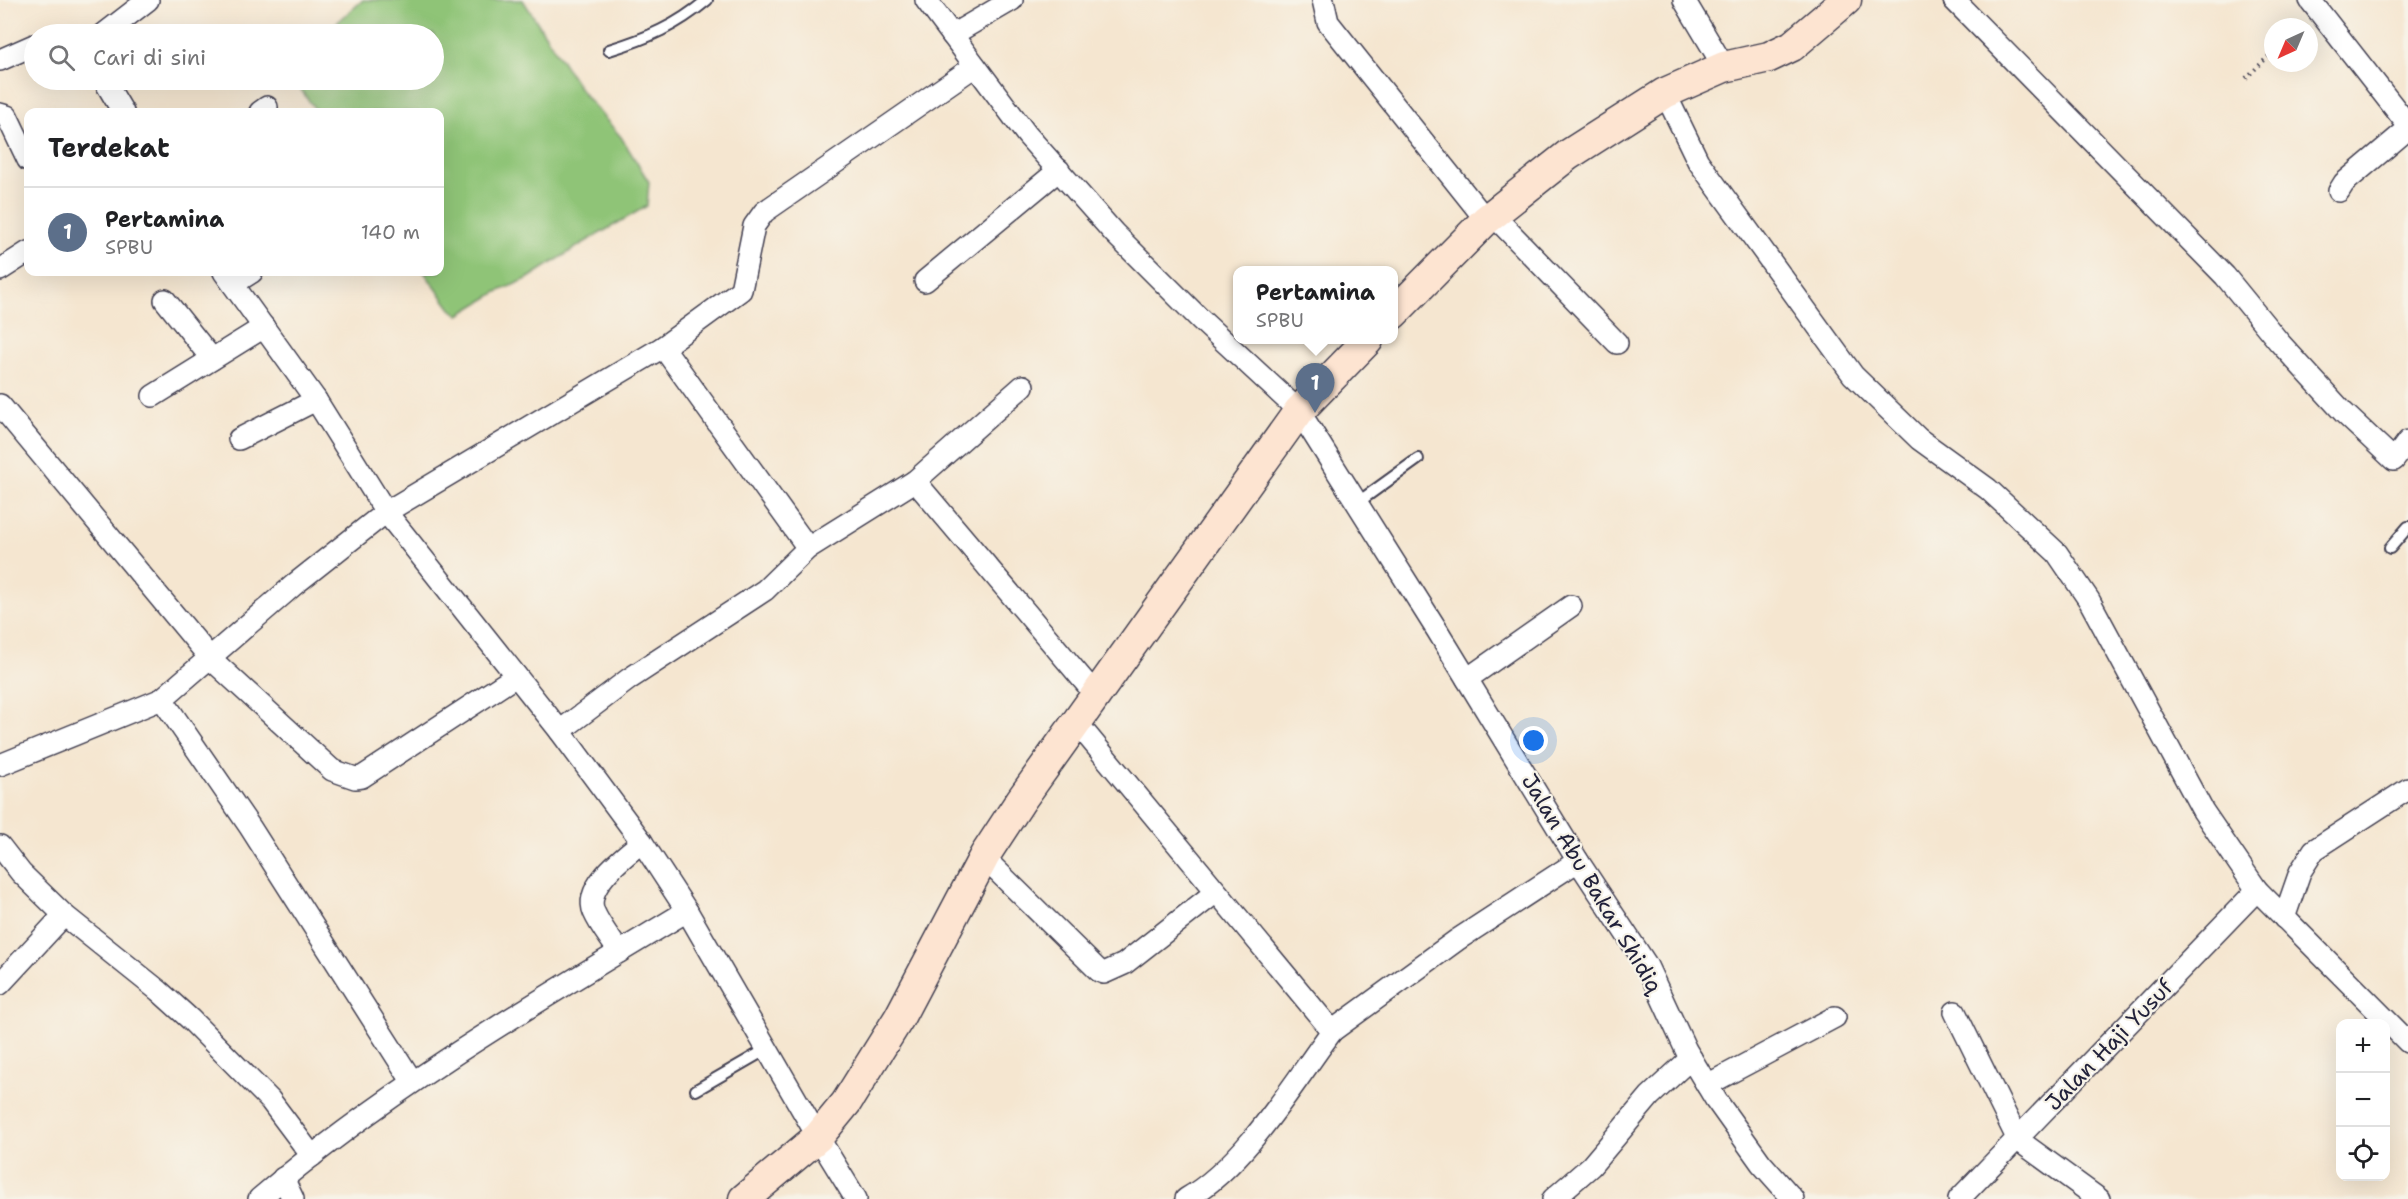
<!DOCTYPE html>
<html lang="id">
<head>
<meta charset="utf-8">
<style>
	:root { --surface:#fff; --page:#f6f6f6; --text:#202124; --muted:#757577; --line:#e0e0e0; --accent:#d93025 }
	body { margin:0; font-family:"Shantell Sans",sans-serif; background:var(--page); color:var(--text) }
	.controls { position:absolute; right:18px; bottom:18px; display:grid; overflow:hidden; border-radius:12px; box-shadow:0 6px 24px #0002 }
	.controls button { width:54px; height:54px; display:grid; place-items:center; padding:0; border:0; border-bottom:2px solid var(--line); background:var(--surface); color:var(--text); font:30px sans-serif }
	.compass { position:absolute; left:2264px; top:18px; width:54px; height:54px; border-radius:50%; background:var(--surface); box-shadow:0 6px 24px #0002; rotate:224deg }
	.you { position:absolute; left:1534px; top:741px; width:21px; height:21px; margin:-15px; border:4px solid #fff; border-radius:50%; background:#1a73e8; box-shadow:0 0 0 9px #1a73e833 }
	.badge { display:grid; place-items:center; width:39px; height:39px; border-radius:50%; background:var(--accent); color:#fff; font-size:20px; font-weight:700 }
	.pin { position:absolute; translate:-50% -50px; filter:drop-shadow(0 2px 3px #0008) }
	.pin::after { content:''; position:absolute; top:32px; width:21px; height:18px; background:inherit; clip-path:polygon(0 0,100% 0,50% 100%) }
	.popup { position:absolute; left:1233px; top:266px; width:165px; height:78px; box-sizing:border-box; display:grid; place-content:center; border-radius:12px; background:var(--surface); filter:drop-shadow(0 2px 4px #0005); font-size:20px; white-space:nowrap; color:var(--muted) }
	.popup b { font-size:22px; color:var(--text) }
	.popup::after { content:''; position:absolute; left:50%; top:100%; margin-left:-12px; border:12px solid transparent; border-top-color:var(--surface) }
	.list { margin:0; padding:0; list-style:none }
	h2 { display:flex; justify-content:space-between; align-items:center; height:78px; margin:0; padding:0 24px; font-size:26px }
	h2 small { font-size:20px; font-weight:400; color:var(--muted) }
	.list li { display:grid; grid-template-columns:39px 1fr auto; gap:18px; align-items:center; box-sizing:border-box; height:90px; padding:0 24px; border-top:2px solid var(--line) }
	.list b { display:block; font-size:22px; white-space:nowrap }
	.list p { margin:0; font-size:20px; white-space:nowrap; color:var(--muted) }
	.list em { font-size:20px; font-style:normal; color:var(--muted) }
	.icon { flex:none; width:33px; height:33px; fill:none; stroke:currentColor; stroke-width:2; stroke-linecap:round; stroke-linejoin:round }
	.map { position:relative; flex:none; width:2408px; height:1199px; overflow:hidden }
	.search { position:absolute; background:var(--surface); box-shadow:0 6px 24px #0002; left:24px; top:24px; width:420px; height:66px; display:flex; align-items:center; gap:15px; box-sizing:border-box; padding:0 21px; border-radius:33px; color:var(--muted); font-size:22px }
	.panel { position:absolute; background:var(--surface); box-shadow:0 6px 24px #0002; left:24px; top:108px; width:420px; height:168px; border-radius:12px }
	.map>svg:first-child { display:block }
	.green { fill:#8fc477; stroke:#587359; stroke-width:1.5 }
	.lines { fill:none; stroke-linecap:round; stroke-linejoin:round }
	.lane-casing { stroke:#423f51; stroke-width:14 }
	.street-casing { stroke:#423f51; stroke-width:24 }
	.secondary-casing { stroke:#423f51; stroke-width:33 }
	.path { stroke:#423f51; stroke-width:4; stroke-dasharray:1.5 4.5; stroke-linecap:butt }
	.lane { stroke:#fff; stroke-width:10 }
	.street { stroke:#fff; stroke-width:21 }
	.secondary { stroke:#fde4d1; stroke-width:30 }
	.labels { text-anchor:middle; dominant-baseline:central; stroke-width:4.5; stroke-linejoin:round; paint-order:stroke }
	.street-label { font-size:22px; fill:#22223b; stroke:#f7f3e8 }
</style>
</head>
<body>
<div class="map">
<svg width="2408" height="1199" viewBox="0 0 2408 1199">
	<rect width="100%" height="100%" fill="#f7f3e8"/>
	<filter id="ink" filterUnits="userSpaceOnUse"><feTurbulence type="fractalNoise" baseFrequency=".0167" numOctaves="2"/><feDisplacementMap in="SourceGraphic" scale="12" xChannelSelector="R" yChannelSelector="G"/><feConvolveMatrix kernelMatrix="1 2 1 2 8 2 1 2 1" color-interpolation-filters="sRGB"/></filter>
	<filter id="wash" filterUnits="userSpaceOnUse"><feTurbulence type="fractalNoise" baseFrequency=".008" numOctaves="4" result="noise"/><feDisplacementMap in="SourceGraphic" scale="24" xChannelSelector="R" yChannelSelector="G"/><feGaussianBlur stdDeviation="1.35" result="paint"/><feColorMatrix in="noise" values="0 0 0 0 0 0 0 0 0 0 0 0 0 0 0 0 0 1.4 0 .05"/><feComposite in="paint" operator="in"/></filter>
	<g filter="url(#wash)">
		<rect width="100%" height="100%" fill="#f5e6d0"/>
		<path class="green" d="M363,0H523L582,92L621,137L649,182L647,206L580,245L527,279L497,292L459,315L451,309L424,272H440V112H317L294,80H434V34H324Z"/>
	</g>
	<g filter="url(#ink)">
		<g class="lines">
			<defs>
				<g id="lane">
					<path d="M609,50C648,38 676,26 707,0"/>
					<path d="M1357,503L1418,459"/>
					<path d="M2390,548L2408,527"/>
					<path d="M696,1090L767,1049"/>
				</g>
				<g id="street">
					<path d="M926,0L1027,135L1114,233L1201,320L1299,411L1437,630L1578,861L1646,964L1686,1050L1716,1100L1761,1163L1793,1199"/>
					<path d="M1323,0L1328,22L1486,220"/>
					<path d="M1684,0L1724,67"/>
					<path d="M1954,0L2225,276L2279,342L2344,413L2394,460L2408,441"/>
					<path d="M2310,0L2408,125"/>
					<path d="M104,34L148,0"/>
					<path d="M952,35L1012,0"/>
					<path d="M0,60L34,45"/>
					<path d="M104,80L123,112"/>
					<path d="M1665,93L1698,161L1853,375L1919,439L1988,489L2057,553L2089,600L2203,811L2257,890L2408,1042"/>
					<path d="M260,112L267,107"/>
					<path d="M0,114L7,116L28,160"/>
					<path d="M2339,191L2344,183L2408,129"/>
					<path d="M1493,215L1617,343"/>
					<path d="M0,270L28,252"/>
					<path d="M224,272L316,400L386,512L560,731L642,842L687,911L818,1137L856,1199"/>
					<path d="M925,281L1059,170"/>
					<path d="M233,284L252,272"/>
					<path d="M165,300L212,359"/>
					<path d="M663,347L741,290L754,226L764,212L975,66"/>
					<path d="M153,396L264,327"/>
					<path d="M0,405L211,659L332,770L355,778L362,777L516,676"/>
					<path d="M239,439L316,400"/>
					<path d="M915,481L1095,694"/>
					<path d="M1467,679L1571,606"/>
					<path d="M162,699L250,827L412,1081"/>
					<path d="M1077,723L1332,1031L1457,940L1578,861"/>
					<path d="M560,731L629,679L765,590L808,548"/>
					<path d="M0,765L162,699L295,584L386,512L663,347L808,548L915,481L1023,386"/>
					<path d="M0,846L21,873L64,915L159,991L190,1019L270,1100L312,1156"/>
					<path d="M984,858L1099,971L1104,973L1124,964L1216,892"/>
					<path d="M2284,918L2300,872L2314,850L2408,789"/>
					<path d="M619,952C611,939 600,926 594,912C583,886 625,856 642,842"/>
					<path d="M0,984L64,915"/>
					<path d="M1955,1012L2018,1140L2099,1199"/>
					<path d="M1707,1085L1835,1017"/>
					<path d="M283,1178L293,1199"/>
					<path d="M259,1199C390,1087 540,1000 687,911"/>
					<path d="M1186,1199C1245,1165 1292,1085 1332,1031"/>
					<path d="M1553,1199L1591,1166L1650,1096L1691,1058"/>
					<path d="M1959,1199L2257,890"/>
				</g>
				<g id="secondary">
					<path d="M1393,314L1486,220L1568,155L1665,93L1724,67L1769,57L1792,46L1846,0"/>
					<path d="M744,1199L818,1137L846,1103L899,1018L985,855L1021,800L1299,411L1368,340"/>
				</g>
			</defs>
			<use href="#lane" class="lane-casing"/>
			<use href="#street" class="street-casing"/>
			<use href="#secondary" class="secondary-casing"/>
			<path class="path" d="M2246,78L2273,52"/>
			<use href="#lane" class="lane"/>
			<use href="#street" class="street"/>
			<use href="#secondary" class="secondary"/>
		</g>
	</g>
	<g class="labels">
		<g class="street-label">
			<text transform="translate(1592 883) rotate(59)">Jalan Abu Bakar Shidiq</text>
			<text transform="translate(2109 1045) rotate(-46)">Jalan Haji Yusuf</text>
		</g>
	</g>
</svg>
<div class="controls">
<button>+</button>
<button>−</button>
<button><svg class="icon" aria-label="locate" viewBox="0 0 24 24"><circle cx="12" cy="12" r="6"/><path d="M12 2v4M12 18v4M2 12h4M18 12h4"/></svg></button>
</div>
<svg class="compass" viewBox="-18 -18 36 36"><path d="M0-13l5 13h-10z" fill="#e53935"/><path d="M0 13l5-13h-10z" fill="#757577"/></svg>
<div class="you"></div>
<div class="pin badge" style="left:1315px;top:413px;background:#5c6f8a">1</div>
<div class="popup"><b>Pertamina</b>SPBU</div>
<div class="search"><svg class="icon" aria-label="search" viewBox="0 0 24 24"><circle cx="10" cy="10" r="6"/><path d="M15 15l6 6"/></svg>Cari di sini</div>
<section class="panel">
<h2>Terdekat<small></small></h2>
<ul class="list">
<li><span class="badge" style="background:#5c6f8a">1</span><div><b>Pertamina</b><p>SPBU</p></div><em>140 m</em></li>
</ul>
</section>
</div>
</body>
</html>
